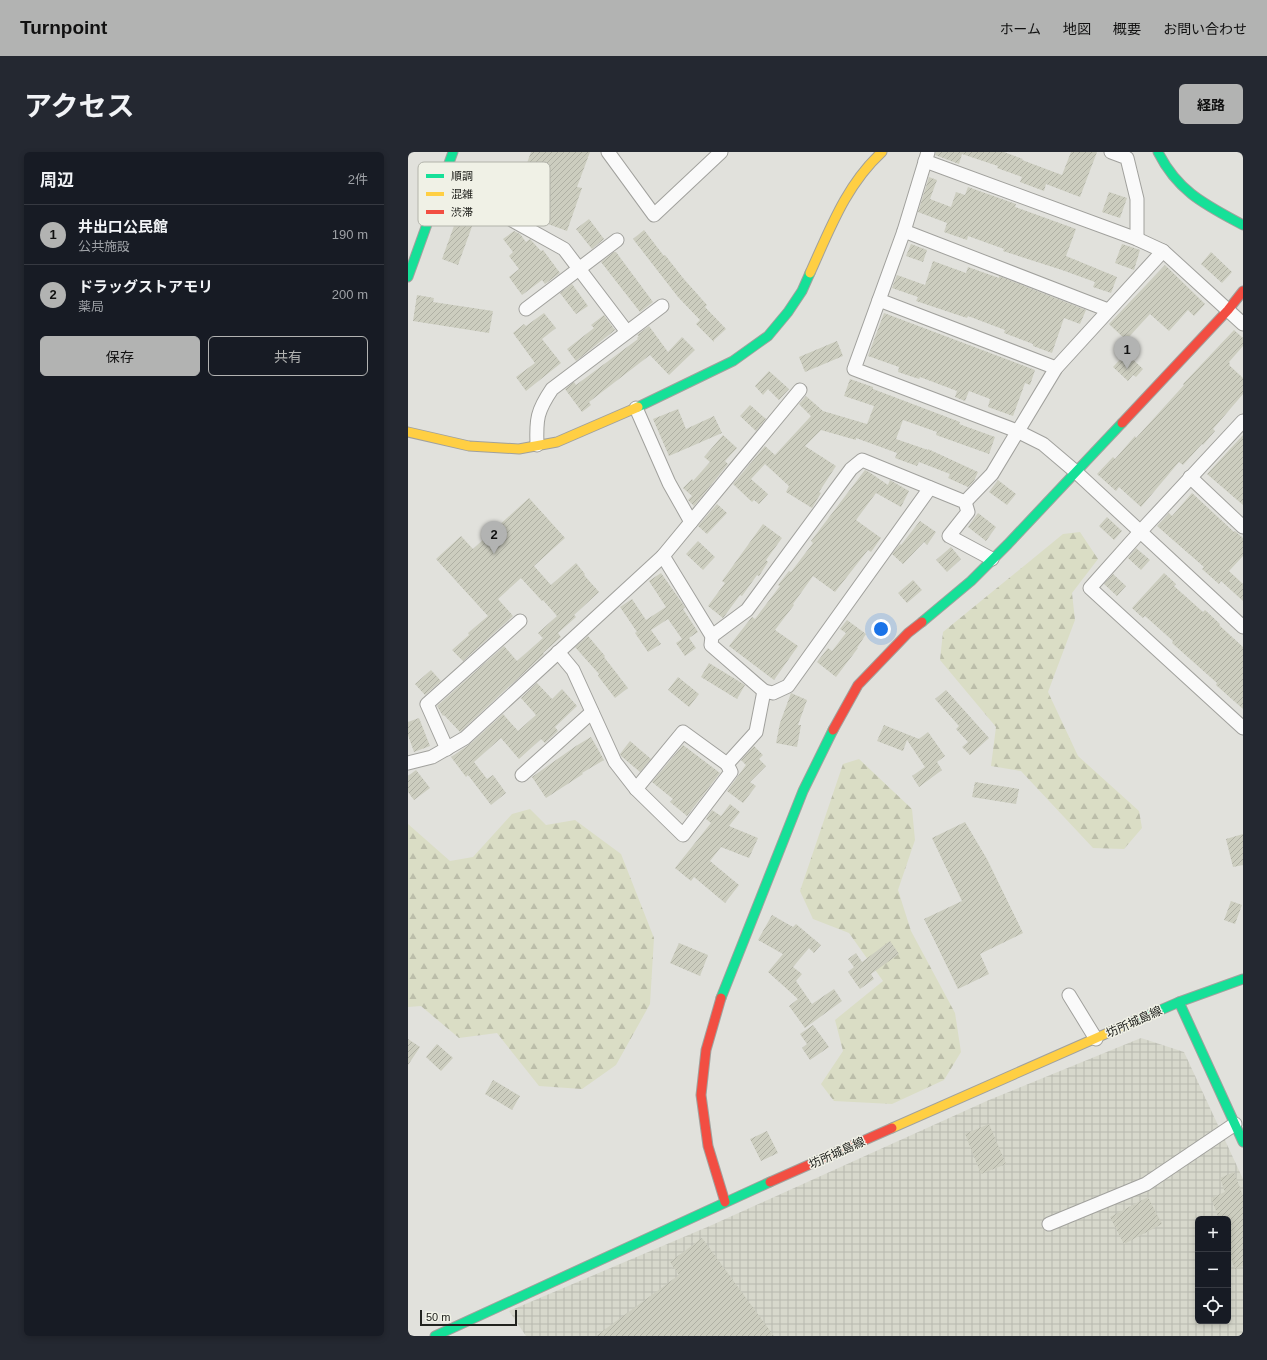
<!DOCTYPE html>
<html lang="ja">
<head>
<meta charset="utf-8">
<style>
	:root { --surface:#171b24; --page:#242831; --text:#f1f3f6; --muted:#9ea1a6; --line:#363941; --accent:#b2b3b2 }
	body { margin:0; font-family:Arial,"Noto Sans JP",sans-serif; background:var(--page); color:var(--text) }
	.controls { position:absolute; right:12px; bottom:12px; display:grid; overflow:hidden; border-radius:6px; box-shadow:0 2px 6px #0003 }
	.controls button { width:36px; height:36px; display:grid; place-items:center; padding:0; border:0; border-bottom:1px solid var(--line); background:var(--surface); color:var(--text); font:20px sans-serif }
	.scale { position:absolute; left:12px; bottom:10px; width:97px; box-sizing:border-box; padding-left:4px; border:2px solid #21221e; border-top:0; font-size:11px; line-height:14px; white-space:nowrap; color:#21221e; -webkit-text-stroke:3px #f0f1e6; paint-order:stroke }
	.you { position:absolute; left:473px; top:477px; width:14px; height:14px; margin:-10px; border:3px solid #fff; border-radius:50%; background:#1a73e8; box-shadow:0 0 0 6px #1a73e833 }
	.badge { display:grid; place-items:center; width:26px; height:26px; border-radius:50%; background:var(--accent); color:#111; font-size:13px; font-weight:700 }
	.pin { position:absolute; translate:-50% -33px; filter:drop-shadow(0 1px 2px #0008) }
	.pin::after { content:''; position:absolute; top:21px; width:14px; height:12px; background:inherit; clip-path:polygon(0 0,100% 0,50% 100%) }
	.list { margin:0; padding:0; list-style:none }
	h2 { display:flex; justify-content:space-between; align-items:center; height:52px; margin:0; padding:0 16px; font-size:17px }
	h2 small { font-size:13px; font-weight:400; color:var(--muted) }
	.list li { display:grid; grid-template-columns:26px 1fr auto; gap:12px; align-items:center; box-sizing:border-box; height:60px; padding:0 16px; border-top:1px solid var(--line) }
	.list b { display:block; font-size:15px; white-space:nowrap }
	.list p { margin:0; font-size:13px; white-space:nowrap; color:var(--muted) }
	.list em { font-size:13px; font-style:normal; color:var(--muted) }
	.actions { display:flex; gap:8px; padding:12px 16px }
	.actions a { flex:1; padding:9px 0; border:1px solid var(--accent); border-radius:6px; text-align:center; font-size:14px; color:var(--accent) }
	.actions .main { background:var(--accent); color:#111 }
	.icon { flex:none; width:22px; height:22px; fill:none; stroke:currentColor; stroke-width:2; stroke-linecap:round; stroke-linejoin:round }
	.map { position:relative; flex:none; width:835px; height:1184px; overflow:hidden; border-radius:6px }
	header { display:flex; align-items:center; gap:24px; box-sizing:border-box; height:56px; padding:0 20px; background:var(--accent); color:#111 }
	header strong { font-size:19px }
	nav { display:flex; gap:22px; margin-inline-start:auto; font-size:14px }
	.intro { display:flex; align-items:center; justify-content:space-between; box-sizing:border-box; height:96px; padding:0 24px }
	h1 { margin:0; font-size:28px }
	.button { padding:10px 18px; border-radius:6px; background:var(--accent); color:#111; font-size:14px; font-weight:700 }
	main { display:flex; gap:24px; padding:0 24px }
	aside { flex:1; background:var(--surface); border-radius:6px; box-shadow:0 2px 6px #0003 }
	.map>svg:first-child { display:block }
	.industrial { fill:url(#industrial-grid); fill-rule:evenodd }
	.forest { fill:url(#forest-firs) }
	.building { fill:url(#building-hatch) }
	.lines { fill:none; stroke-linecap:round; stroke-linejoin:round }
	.street-casing { stroke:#a1a19d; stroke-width:15 }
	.fast-casing { stroke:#a1a19d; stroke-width:11 }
	.slow-casing { stroke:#a1a19d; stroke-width:11 }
	.jam-casing { stroke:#a1a19d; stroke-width:11 }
	.street { stroke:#fafafa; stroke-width:13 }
	.fast { stroke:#16e098; stroke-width:9 }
	.slow { stroke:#ffcf43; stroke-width:9 }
	.jam { stroke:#f24e42; stroke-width:9 }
	.labels { text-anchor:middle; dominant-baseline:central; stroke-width:3; stroke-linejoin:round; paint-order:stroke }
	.street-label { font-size:12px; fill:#21221e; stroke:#f0f1e6 }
	.key { fill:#f0f1e6; stroke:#b2b3aa; stroke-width:1 }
	.key-label { font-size:11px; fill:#21221e }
</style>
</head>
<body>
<header>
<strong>Turnpoint</strong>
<nav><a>ホーム</a><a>地図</a><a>概要</a><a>お問い合わせ</a></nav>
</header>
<div class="intro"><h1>アクセス</h1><a class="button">経路</a></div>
<main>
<aside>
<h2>周辺<small>2件</small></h2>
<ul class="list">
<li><span class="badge">1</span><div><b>井出口公民館</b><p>公共施設</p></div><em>190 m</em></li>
<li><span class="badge">2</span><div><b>ドラッグストアモリ</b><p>薬局</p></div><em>200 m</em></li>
</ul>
<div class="actions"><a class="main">保存</a><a>共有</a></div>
</aside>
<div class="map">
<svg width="835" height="1184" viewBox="0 0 835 1184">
	<defs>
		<pattern id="industrial-grid" width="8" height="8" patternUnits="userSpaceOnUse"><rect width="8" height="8" fill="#d7d8cc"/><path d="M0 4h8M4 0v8" fill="none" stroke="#b8b9af"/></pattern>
		<pattern id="forest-firs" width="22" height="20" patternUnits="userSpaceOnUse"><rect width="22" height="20" fill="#daddc5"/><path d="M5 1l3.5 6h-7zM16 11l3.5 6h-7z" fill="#bbbda9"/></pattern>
		<pattern id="building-hatch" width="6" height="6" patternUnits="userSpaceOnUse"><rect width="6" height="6" fill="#cccdbf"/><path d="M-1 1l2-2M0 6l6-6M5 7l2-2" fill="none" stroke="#afb0a4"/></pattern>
	</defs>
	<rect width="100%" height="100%" fill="#e1e1dc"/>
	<path class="industrial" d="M733,886L776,900L835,1027V1184H118L101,1159L304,1073L581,948ZM790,1067H820V1169H790Z"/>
	<g class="forest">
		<path d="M672,380L690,407L664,441L667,468L640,540L670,604L731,659L734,676L716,697L685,696L613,619L583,614L588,575L532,508L535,480L655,382Z"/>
		<path d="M451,607L504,657L507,688L490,738L503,779L547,861L553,900L536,928L484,952L426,949L413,932L435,899L427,868L475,829L441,781L405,767L392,739L435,612Z"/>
		<path d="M122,657L138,673L167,668L213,702L246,786L242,852L208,913L174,937L131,934L89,881L51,886L13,854L0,855V672L42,709L65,705L104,662Z"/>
	</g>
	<g class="building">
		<path d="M123,0H182L169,35L174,36L159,79L102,58Z"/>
		<path d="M528,0H596L615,7L614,8L654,23L663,0H689L672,45L638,32L636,39L612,30L614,25L589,16L590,14L554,2L551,12L527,3Z"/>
		<path d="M521,25L529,28L522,47L543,55L548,40L557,43L560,35L608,52L607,55L668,77L658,104L709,125L703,141L685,135L687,130L654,118L595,99L596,97L560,84L559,88L536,80L539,71L510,60Z"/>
		<path d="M701,40L719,46L712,66L694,60Z"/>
		<path d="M50,63L66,69L50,113L34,107Z"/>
		<path d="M181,67L196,87L184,97L168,77Z"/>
		<path d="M236,78L256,104L257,103L275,126L299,153L297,155L318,177L306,188V190L288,172L292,168L270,145L225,87Z"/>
		<path d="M106,79L112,82L118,90L122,87L133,99L135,98L152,121L137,132L134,128L114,143L101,125L111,117L101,104L105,100L95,87Z"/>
		<path d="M503,92L519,98L515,110L498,104Z"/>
		<path d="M714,92L732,98L726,118L707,111Z"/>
		<path d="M206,100H208L245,150L232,160L193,110Z"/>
		<path d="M803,100L824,120L814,131L793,112Z"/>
		<path d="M525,109L558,121L560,115L591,126V124L678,158L672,172L656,166L644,201L625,194V192L596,181L597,178L560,164L559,166L508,149L510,145L484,136L489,123L517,133Z"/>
		<path d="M757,113L797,152L786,164L780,158L761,179L742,162L718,188L701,172Z"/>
		<path d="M164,132L180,154L168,162L152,141Z"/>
		<path d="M9,143L26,146L25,150L85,159L81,181L5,169Z"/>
		<path d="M136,161L148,176L134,187L153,211L118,239L108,225L127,211L105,181L116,172L118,174Z"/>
		<path d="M476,161L627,218L622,233L617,231L605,264L580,255L582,247L561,239L557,249L547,245L549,239L512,225L511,227L490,220L491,215L460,204Z"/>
		<path d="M196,163L207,178L168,209L159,197L186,176L183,173Z"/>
		<path d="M241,174L260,200L274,185L287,198L261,223L242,203L181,250L183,253L174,260L157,237L166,230L168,233L230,187L229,186L231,184L229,183Z"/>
		<path d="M826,178L835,186V194L821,210L822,212L821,213L835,226V242L805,277L807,279L795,293L794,292L775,313L771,310L733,355L711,335L708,339L689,322L705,305L707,307L727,284L728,286L776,233L775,232Z"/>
		<path d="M429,189L435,204L397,220L391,205Z"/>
		<path d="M718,201L735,217L728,225L725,223L720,229L705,215Z"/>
		<path d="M361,219L381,237L371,248L360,237L355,243L347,234Z"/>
		<path d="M442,227L465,235V237L552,270L551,272L587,285L581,302L528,283L529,280L495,268L488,287L520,298V297L570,320L566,329L560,335L540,326L542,322L511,310L509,314L487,306L489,301L448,286V288L413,278L397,294L428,314L411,340L413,341L404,356L378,340L381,334L357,312L343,327L360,342L351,352L346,348L344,350L325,332L357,294L367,303L403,264L391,252L398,244L415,259L459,272L466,254L436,244Z"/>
		<path d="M342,253L358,267L348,279L332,264Z"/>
		<path d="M270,257L278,277L306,264L314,281L261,304L245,267Z"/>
		<path d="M315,283L329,296L317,309L320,312L286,354L280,348L284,344L275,336L284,327L285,329L302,310L296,305Z"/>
		<path d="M835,283V353L799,322Z"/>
		<path d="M457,318L461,320L480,333L482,328L501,339L493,355L468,341L448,368L473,386L463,400L460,398L427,440L405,424L385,452L386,453L367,478L390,494L366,528L321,494L344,465L347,467L372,434L370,433L381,419L383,420L405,391L403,389Z"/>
		<path d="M590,328L608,342L599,353L581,340Z"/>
		<path d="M784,341L826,380L827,379L835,386V404L821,419L835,432V449L813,429L811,432L794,417L796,415L749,374L761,361L764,364Z"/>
		<path d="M121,346L157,386L126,414L143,433L168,411L177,422L176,423L191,440L166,463L168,465L150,481L153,485L135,501L136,502L52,580L36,563L35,564L29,554L96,494L109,509L135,486L130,481L149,464L135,448L134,449L113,426L90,447L105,464L55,509L44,498L61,483L60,481L80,464L28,407L53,384L65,397Z"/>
		<path d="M309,352L319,361L299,382L290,374Z"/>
		<path d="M570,361L588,375L578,389L560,375Z"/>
		<path d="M699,365L714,379L706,388L691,374Z"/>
		<path d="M512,369L528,380L519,393L516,390L495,412L484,402L492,392L493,393Z"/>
		<path d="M355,372L374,386L358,408L360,410L351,424L349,423L334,444L332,443L315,466L300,454L317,431L314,429Z"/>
		<path d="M290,389L307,405L295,418L278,402Z"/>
		<path d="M543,395L553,407L539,420L528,408Z"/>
		<path d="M728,396L742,408L733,418L720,406Z"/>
		<path d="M253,421L277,455L275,457L290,480L281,486L288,496L277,504L268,491L274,487L260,467L243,478L253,492L240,500L227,481L229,480L212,455L224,447L238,468L258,455L241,429Z"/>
		<path d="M756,421L768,432L766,434L795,460L797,458L812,472L811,473L835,495V557L808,533L809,531L764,491L765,489L737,464L735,466L724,456Z"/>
		<path d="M705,422L718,434L709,444L696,432Z"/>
		<path d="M505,428L514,438L499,451L490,441Z"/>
		<path d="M439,468L458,482L449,496H450L428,525L409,510L420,496L424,499L438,481L432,477Z"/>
		<path d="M180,484L197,504L196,505L220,536L207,546L190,524L191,522L167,495Z"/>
		<path d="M301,511L337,533L329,547L293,525Z"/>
		<path d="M23,518L33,529L17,543L7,532Z"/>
		<path d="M270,525L291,542L281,555L260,538Z"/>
		<path d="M129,531L144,547L154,537L169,554L147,575L150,579L137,591L133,587L111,607L93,586L66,610L79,627L85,623L98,641L83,653L60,623L58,625L43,605L62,592L95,562L110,579L128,563L113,546Z"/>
		<path d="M538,538L581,586L562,603L554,595L560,590L548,577L551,574L527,547Z"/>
		<path d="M383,541L399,548L390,573H393L389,595L368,591L372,571Z"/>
		<path d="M11,566L22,594L6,600L0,583V570Z"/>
		<path d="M476,573L511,587L520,580L537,604L529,610L534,618L511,635L504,624L517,615L499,588L495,599L469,589Z"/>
		<path d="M183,585L196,608L174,621L175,622L138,646L124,625L168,594Z"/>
		<path d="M222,589L243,607L232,620L213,604L212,602Z"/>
		<path d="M275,593L312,621L279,664L262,650L265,647L244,630Z"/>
		<path d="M346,594L355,603L351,607L358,614L342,630L348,634L335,651L319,639L338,613L333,608Z"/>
		<path d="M8,618L22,636L6,648L0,640V624Z"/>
		<path d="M567,630L611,637L608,652L564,645Z"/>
		<path d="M322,652L332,660L321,674L350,686L341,706L313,695L302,709L331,733L317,751L286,725L283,729L267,716L303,671L298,667L304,658L313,664Z"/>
		<path d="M557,670L579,707L615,781L572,802L581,822L550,837L516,767L554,749L524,686Z"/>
		<path d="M835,682V713L825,715L818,687Z"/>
		<path d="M823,749L834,753L827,772L816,768Z"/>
		<path d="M364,763L385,775L388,772L413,793L406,801L401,796L385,815L394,822L388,829L404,852L426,837L434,849L397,876L381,854L390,847L360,820L375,802L350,788Z"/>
		<path d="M482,789L491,802L463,822L466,827L452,837L440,820L446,815L440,807L448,801L454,810Z"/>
		<path d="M271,791L300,803L292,824L262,811Z"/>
		<path d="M405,873L421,895L402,908L394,896L399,892L392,882Z"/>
		<path d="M0,887L12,895L0,913Z"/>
		<path d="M29,892L45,906L33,919L18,905Z"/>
		<path d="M85,928L112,944L104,958L77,942Z"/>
		<path d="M581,972L598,1012L573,1022L557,982Z"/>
		<path d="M359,979L370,1001L353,1009L342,987Z"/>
		<path d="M826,1020L835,1044V1114L827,1117L820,1098V1067H811L803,1046L817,1040L812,1026Z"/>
		<path d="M740,1045L754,1072L716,1092L702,1065Z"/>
		<path d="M294,1086L366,1184H188L271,1123L262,1110Z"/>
	</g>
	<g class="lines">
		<defs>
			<g id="street">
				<path d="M200,0L246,63L313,0"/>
				<path d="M520,0L496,79L446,217L609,279L635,292L668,320L835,475"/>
				<path d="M703,0L719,6L729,47V87"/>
				<path d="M517,9L729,87L755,99L835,172"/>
				<path d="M28,47L84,57L156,97L219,180"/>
				<path d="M496,79L700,158"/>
				<path d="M471,148L648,216"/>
				<path d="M118,157L209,88"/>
				<path d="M228,256L261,331L283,370"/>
				<path d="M835,269L732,380L682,436L835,576"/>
				<path d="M129,293C128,267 129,259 144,237L254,154"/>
				<path d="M782,325L835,375"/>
				<path d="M557,350L584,322L648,216L755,99"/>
				<path d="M255,404L304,484L303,493L356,539L365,541L380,534L522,336"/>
				<path d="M304,484L339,458L443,317L454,308L557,350L560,360L541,384L584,407"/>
				<path d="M150,500L165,518L207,610L228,637L275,683L323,620L319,612L348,580L356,539"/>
				<path d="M39,597L19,552L112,469"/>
				<path d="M0,611L24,605L57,586L255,404L392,238"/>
				<path d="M114,623L184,560"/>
				<path d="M228,637L275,580L319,612"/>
				<path d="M661,843L688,887"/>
				<path d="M641,1072L738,1032L827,972"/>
			</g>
			<g id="fast">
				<path d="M750,0C770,40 798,53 835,73"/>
				<path d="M0,125L45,0"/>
				<path d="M230,255L325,209L360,184L380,160L394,139L402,121"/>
				<path d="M514,470L563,429L600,392L714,271"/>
				<path d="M313,846L395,639L425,578"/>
				<path d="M771,850L835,990"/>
				<path d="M720,872L771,850L835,827"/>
				<path d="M27,1184L362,1030"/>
			</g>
			<g id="slow">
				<path d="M402,121C422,77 438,33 474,0"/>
				<path d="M0,280L61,294L111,297L149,290L230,255"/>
				<path d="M484,976L720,872"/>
			</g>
			<g id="jam">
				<path d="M714,271L820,158L835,139"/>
				<path d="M425,578L450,533L500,481L514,470"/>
				<path d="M313,846L298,898L293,943L300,994L317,1050"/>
				<path d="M362,1030L484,976"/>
			</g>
		</defs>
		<use href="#street" class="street-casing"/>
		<use href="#fast" class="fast-casing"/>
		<use href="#slow" class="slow-casing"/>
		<use href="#jam" class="jam-casing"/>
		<use href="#street" class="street"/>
		<use href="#fast" class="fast"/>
		<use href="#slow" class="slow"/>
		<use href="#jam" class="jam"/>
	</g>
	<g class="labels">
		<g class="street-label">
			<text transform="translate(726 870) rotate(-24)">坊所城島線</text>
			<text transform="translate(429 1001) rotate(-24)">坊所城島線</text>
		</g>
	</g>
	<rect x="10" y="10" width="132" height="64" rx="6" class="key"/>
	<rect x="18" y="22" width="18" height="4" fill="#16e098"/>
	<rect x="18" y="40" width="18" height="4" fill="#ffcf43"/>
	<rect x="18" y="58" width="18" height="4" fill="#f24e42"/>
	<g class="key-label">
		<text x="43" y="28">順調</text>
		<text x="43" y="46">混雑</text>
		<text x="43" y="64">渋滞</text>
	</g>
</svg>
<div class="controls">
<button>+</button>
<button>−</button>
<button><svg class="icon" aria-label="locate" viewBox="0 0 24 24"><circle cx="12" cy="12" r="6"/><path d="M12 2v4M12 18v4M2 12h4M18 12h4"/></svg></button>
</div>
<div class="scale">50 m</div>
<div class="you"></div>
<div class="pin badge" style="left:719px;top:217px">1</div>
<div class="pin badge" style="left:86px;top:402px">2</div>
</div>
</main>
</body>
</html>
